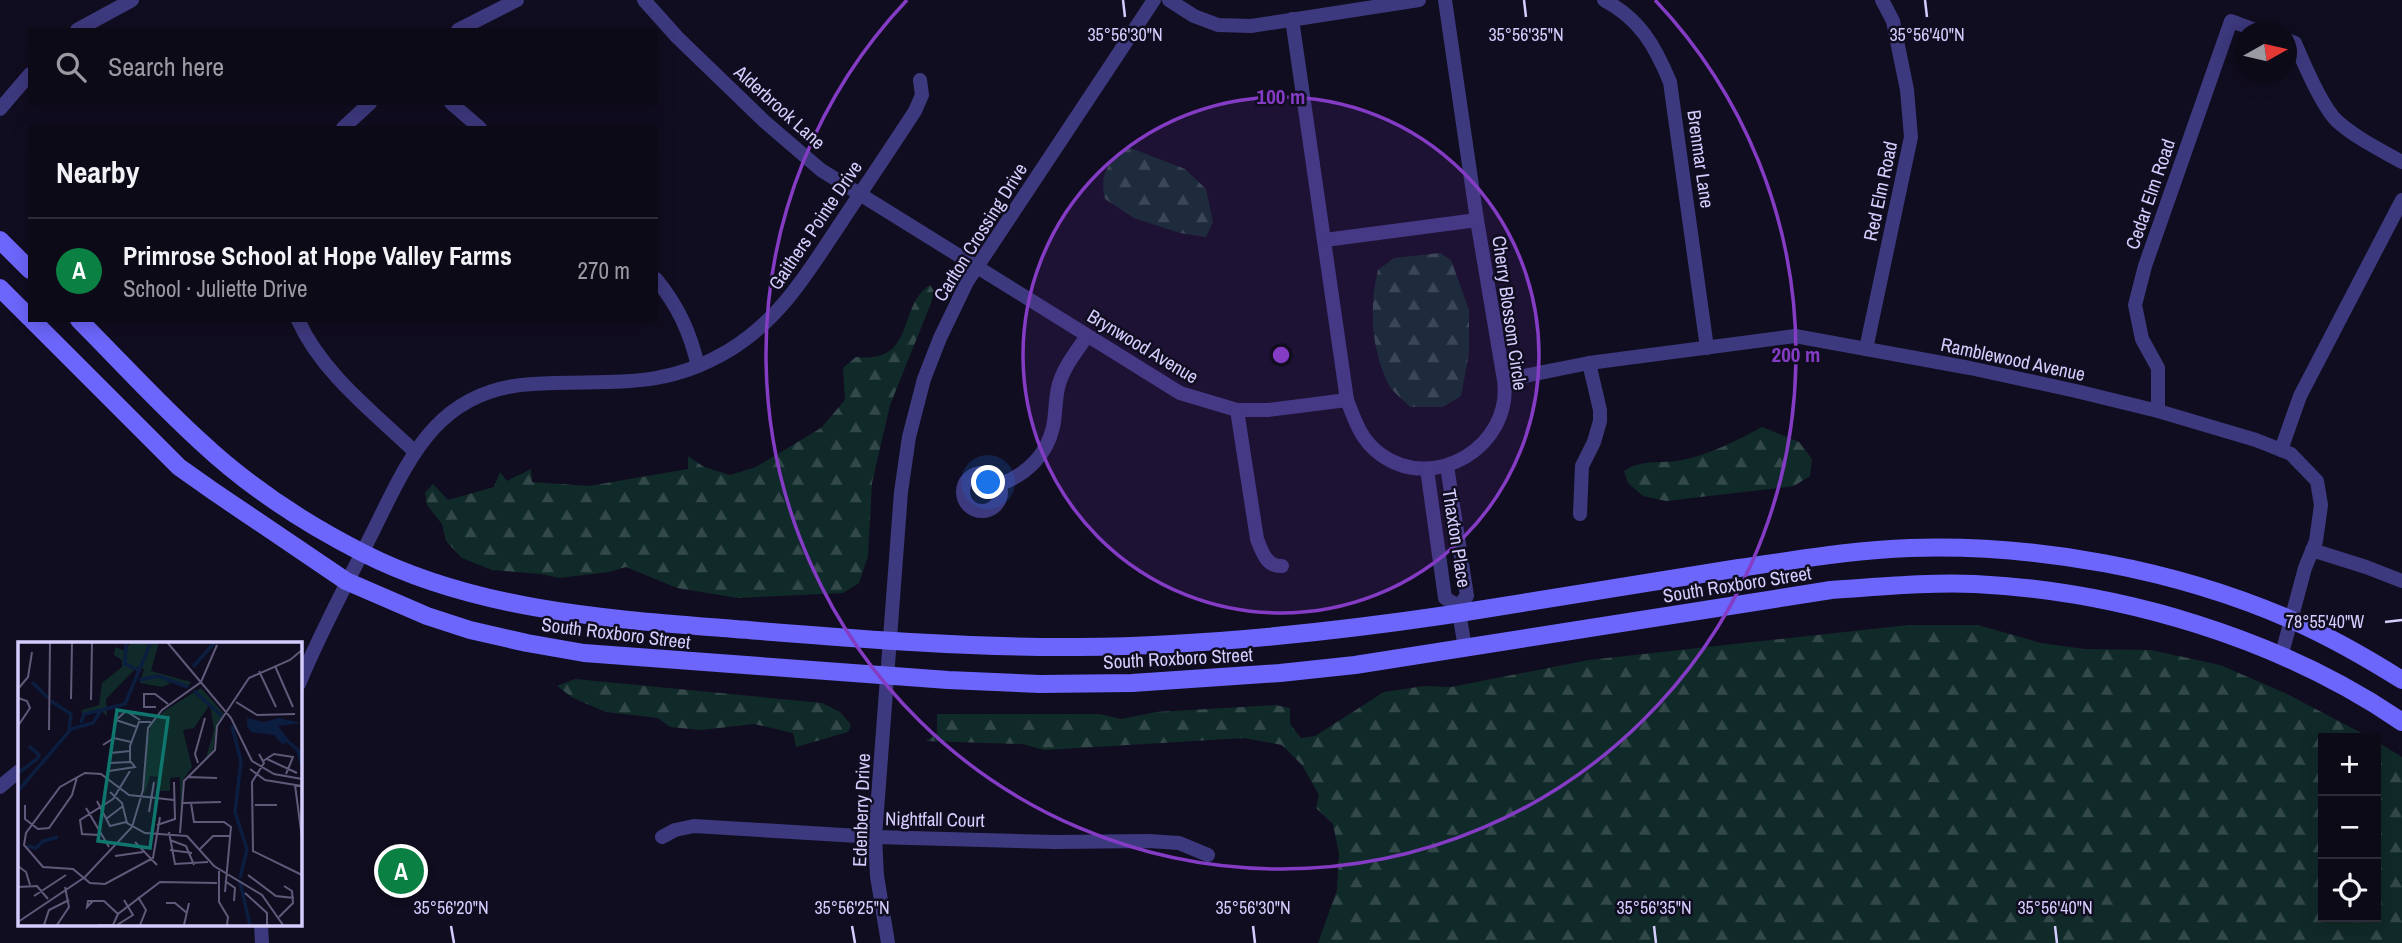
<!DOCTYPE html>
<html lang="en">
<head>
<meta charset="utf-8">
<style>
	:root { --surface:#0d0a18; --page:#1b1825; --text:#f1f3f6; --muted:#9a9aa2; --line:#2d2b37; --accent:#0b8043 }
	body { margin:0; font-family:"Archivo Narrow",sans-serif; background:var(--page); color:var(--text) }
	.controls { position:absolute; right:21px; bottom:21px; display:grid; overflow:hidden; border-radius:0px; box-shadow:0 4px 18px #0003 }
	.controls button { width:63px; height:63px; display:grid; place-items:center; padding:0; border:0; border-bottom:2px solid var(--line); background:var(--surface); color:var(--text); font:35px sans-serif }
	.compass { position:absolute; left:2234px; top:21px; width:63px; height:63px; border-radius:50%; background:var(--surface); box-shadow:0 4px 18px #0003; rotate:82deg }
	.you { position:absolute; left:989px; top:483px; width:24px; height:24px; margin:-18px; border:5px solid #fff; border-radius:50%; background:#1a73e8; box-shadow:0 0 0 10px #1a73e833 }
	.badge { display:grid; place-items:center; width:46px; height:46px; border-radius:50%; background:var(--accent); color:#fff; font-size:23px; font-weight:700 }
	.pin { position:absolute; translate:-50% -50%; border:4px solid #fff; box-shadow:0 2px 7px #0006 }
	.list { margin:0; padding:0; list-style:none }
	h2 { display:flex; justify-content:space-between; align-items:center; height:91px; margin:0; padding:0 28px; font-size:30px }
	h2 small { font-size:23px; font-weight:400; color:var(--muted) }
	.list li { display:grid; grid-template-columns:46px 1fr auto; gap:21px; align-items:center; box-sizing:border-box; height:105px; padding:0 28px; border-top:2px solid var(--line) }
	.list b { display:block; font-size:26px; white-space:nowrap }
	.list p { margin:0; font-size:23px; white-space:nowrap; color:var(--muted) }
	.list em { font-size:23px; font-style:normal; color:var(--muted) }
	.icon { flex:none; width:38px; height:38px; fill:none; stroke:currentColor; stroke-width:2; stroke-linecap:round; stroke-linejoin:round }
	.map { position:relative; flex:none; width:2402px; height:943px; overflow:hidden }
	.search { position:absolute; background:var(--surface); box-shadow:0 4px 18px #0003; left:28px; top:28px; width:630px; height:77px; display:flex; align-items:center; gap:18px; box-sizing:border-box; padding:0 24px; border-radius:0px; color:var(--muted); font-size:26px }
	.panel { position:absolute; background:var(--surface); box-shadow:0 4px 18px #0003; left:28px; top:126px; width:630px; height:196px; border-radius:0px }
	.map>svg:first-child { display:block }
	.forest { fill:url(#forest-firs) }
	.lines { fill:none; stroke-linecap:round; stroke-linejoin:round }
	.street { stroke:#3d397e; stroke-width:14 }
	.secondary { stroke:#6d66fc; stroke-width:18 }
	.ticks { fill:none; stroke:#d4cdfe; stroke-width:2.5 }
	.ring { fill:none; stroke:#843cc5; stroke-width:3.5 }
	.labels { text-anchor:middle; dominant-baseline:central; stroke-width:5; stroke-linejoin:round; paint-order:stroke }
	.street-label { font-size:19px; fill:#d4cdfe; stroke:#110d20 }
	.inset-river { fill:none; stroke:#0c1e40; stroke-width:3.5 }
	.inset-road { fill:none; stroke:#5f5a79; stroke-width:2 }
	.view { fill:#0f766e; fill-opacity:0.15; stroke:#0f766e; stroke-width:3.5 }
	.inset-edge { fill:none; stroke:#d4cdfe; stroke-width:3.5 }
	.ticks-label { font-size:18px; text-anchor:middle; fill:#d4cdfe; stroke:#110d20; stroke-width:5; stroke-linejoin:round; paint-order:stroke }
	.centre { fill:#843cc5; stroke:#110d20; stroke-width:3.5 }
	.ring-label { font-size:21px; text-anchor:middle; font-weight:bold; fill:#843cc5; stroke:#110d20; stroke-width:5; stroke-linejoin:round; paint-order:stroke }
</style>
</head>
<body>
<div class="map">
<svg width="2402" height="943" viewBox="0 0 2402 943">
	<defs>
		<pattern id="forest-firs" width="22" height="20" patternUnits="userSpaceOnUse" patternTransform="scale(1.75)"><rect width="22" height="20" fill="#102a29"/><path d="M5 1l3.5 6h-7zM16 11l3.5 6h-7z" fill="#324849"/></pattern>
	</defs>
	<rect width="100%" height="100%" fill="#110d20"/>
	<g class="forest">
		<path d="M1128,147L1185,169L1206,189L1213,222L1206,237L1180,233L1134,218L1105,199C1099,174 1108,162 1128,147Z"/>
		<path d="M1440,253L1451,260L1469,310V353L1461,396L1443,407H1410C1403,399 1392,392 1388,383C1371,348 1369,307 1378,270L1394,258Z"/>
		<path d="M930,285L934,291L931,303L890,405L872,483L868,556L859,583L843,593L738,598L677,588L626,567L609,572L559,578L541,574L492,570L462,558L446,541L442,524L427,505L425,493L433,484L448,500L494,487L500,472L507,481L531,469L532,482L589,486L688,469V456L704,467L730,475L756,467L821,428L845,400L843,368L856,357C917,364 897,305 930,285Z"/>
		<path d="M1762,427L1799,442L1812,459L1810,476L1794,486L1666,501L1643,496L1628,483L1624,471C1642,459 1661,464 1682,460C1709,455 1738,440 1762,427Z"/>
		<path d="M1909,625H1978L2041,643L2084,649L2151,650L2220,665L2285,693L2371,738H2323V917H2376V741L2402,757V943H1318L1337,890L1339,854L1333,824L1316,808L1319,795L1302,765L1282,745L1244,738L1045,750L1022,744L926,741L937,733V714H1099L1121,719L1156,712L1275,705L1290,708V724L1301,738L1315,736L1384,692L1424,686L1451,687L1589,660Z"/>
		<path d="M575,679L822,703L840,712L851,725L848,732L796,747L793,733L754,724L701,730L670,727L658,718L606,712L573,698L557,686Z"/>
	</g>
	<g class="lines">
		<g class="street">
			<path d="M644,0L677,37L764,121L821,170L1180,393L1237,410H1268L1347,400"/>
			<path d="M1169,0L1194,16L1218,25L1251,26L1419,0"/>
			<path d="M1604,0C1640,19 1655,46 1670,82L1707,348"/>
			<path d="M1292,19L1347,400C1355,421 1361,440 1380,454C1434,494 1513,446 1504,380L1477,220L1445,0"/>
			<path d="M77,30L132,0"/>
			<path d="M458,30L517,0"/>
			<path d="M2286,40L2295,43C2303,62 2323,108 2337,121C2356,138 2379,149 2402,162"/>
			<path d="M451,103L480,128"/>
			<path d="M0,109L30,74"/>
			<path d="M343,128L370,103"/>
			<path d="M1325,240L1477,220"/>
			<path d="M656,279C678,306 690,332 698,366"/>
			<path d="M298,320C322,373 372,411 414,451"/>
			<path d="M1866,349L1911,137L1907,90L1893,21L1882,0"/>
			<path d="M1504,380L1589,363L1795,336L1970,368L2076,391L2158,411L2256,440L2291,454L2317,481L2321,505L2316,541L2305,568L2281,657"/>
			<path d="M1237,410L1257,539C1262,551 1266,567 1282,566"/>
			<path d="M2158,411V368L2142,339L2135,305L2145,266L2231,21L2261,32"/>
			<path d="M2281,450L2300,396L2402,200"/>
			<path d="M1447,466L1467,596L1458,606L1465,648"/>
			<path d="M1427,469L1445,598L1458,606"/>
			<circle cx="982" cy="492" r="19"/>
			<path d="M1000,484C1026,475 1047,455 1053,427C1056,414 1055,401 1058,388C1062,369 1076,352 1087,336"/>
			<path d="M1580,514L1582,466L1594,442L1600,421V410L1589,363"/>
			<path d="M2312,550L2366,567L2402,581"/>
			<path d="M299,684C318,638 341,595 363,551C404,473 428,389 533,384C607,379 659,392 728,351C781,319 808,272 842,221C866,185 891,148 915,111L922,95L920,80"/>
			<path d="M0,787L19,771"/>
			<path d="M662,837L675,830L694,826L875,837L1055,842L1149,841L1179,843L1208,855"/>
			<path d="M261,924L262,943"/>
			<path d="M888,943L877,876L875,837L901,492L909,437L924,379L940,338L967,282L1154,0"/>
		</g>
		<g class="secondary">
			<path d="M0,240L30,270"/>
			<path d="M0,288L30,318"/>
			<path d="M32,320L179,467L213,491L346,581L427,616L470,630L527,643L584,653L948,680L1040,684L1132,683L1280,673L1355,665L1831,590C1879,587 1927,582 1975,584C2121,591 2281,639 2402,722"/>
			<path d="M79,320C120,361 159,404 201,442C248,486 306,524 363,553C477,611 610,619 735,629C849,638 964,648 1079,647C1203,646 1325,633 1447,615C1544,600 1641,583 1739,568C1796,560 1852,550 1910,548C2038,544 2176,569 2294,621C2332,638 2367,658 2402,680"/>
		</g>
	</g>
	<path class="ticks" d="M1123,0L1125,17M1524,0L1526,17M1925,0L1927,17M2385,622L2402,620M451,926L454,943M852,926L855,943M1253,926L1255,943M1654,926L1656,943M2055,926L2057,943"/>
	<circle cx="1281" cy="355" r="258" fill="#843cc5" fill-opacity=".12"/>
	<g class="ring">
		<circle cx="1281" cy="355" r="258"/>
		<path d="M1655 0A515 515 0 1 1 907 0"/>
	</g>
	<g class="labels">
		<g class="street-label">
			<text transform="translate(780 107) rotate(42)">Alderbrook Lane</text>
			<text transform="translate(1701 159) rotate(82)">Brenmar Lane</text>
			<text transform="translate(1880 191) rotate(-78)">Red Elm Road</text>
			<text transform="translate(2150 194) rotate(-71)">Cedar Elm Road</text>
			<text transform="translate(815 225) rotate(-56)">Gaithers Pointe Drive</text>
			<text transform="translate(980 232) rotate(-58)">Carlton Crossing Drive</text>
			<text transform="translate(1510 313) rotate(82)">Cherry Blossom Circle</text>
			<text transform="translate(1143 346) rotate(31)">Brynwood Avenue</text>
			<text transform="translate(2013 359) rotate(12)">Ramblewood Avenue</text>
			<text transform="translate(1457 538) rotate(81)">Thaxton Place</text>
			<text transform="translate(1737 584) rotate(-9)">South Roxboro Street</text>
			<text transform="translate(616 633) rotate(7)">South Roxboro Street</text>
			<text transform="translate(1178 658) rotate(-3)">South Roxboro Street</text>
			<text transform="translate(861 810) rotate(-88)">Edenberry Drive</text>
			<text transform="translate(935 819) rotate(1)">Nightfall Court</text>
		</g>
	</g>
	<g transform="translate(18 642)">
		<rect width="284" height="284" fill="#110d20"/>
		<path d="M183,46L206,72L199,82L195,109L188,116L196,88L192,62L176,86L165,88L174,125L165,138L163,178L162,135L152,136V149H142V135L132,134L126,154L129,100L133,83L146,69Z" fill="#102a29"/>
		<path d="M113,0H141L133,29L173,40L169,46L149,38L152,42L144,45L122,41L126,27L119,25L88,57L89,74L81,67L64,73V68L81,63L84,41L104,25V18L96,13L97,5L107,9Z" fill="#102a29"/>
		<path d="M261,76L283,81L260,84L270,97L265,103L256,93L233,90L229,84V76L246,80Z" fill="#0c1e40"/>
		<path class="inset-river" d="M108,0L107,22L122,29M175,25L197,0M121,38L141,34L170,45M14,40L30,56M176,49L204,74M33,59L53,72L51,87M63,81L66,72L83,68M214,84L223,119L217,170L229,207L222,236M268,98L280,108L284,124M0,131L19,117L21,113L11,104M0,149L53,87L75,81L83,68L107,62L133,0M9,204L18,206L25,199L40,195M222,240L232,283"/>
		<path class="inset-road" d="M149,0L213,76L234,119L256,132L284,137M257,24L275,65M241,29L258,65M0,47L10,35L14,10M0,56L9,59L12,66L0,84M53,57L54,0M73,58L74,0M218,60L239,73L277,72M138,65H126V52H137L150,62M119,85L98,78L108,69L122,78M31,88L32,0M85,103L96,96L113,100M241,112L246,121L234,140L235,209L284,233M249,117L279,131M245,119L256,112L275,115L268,132M112,120V104L121,80H133M91,121L113,120L117,125L91,129M180,121L177,112L187,76M232,127L247,138L284,144M169,135L199,136M89,136L93,111L112,109M277,143L284,196M92,150L104,161L109,181L127,191L169,194L196,224L244,253L265,283M79,159L92,184L108,180M165,161L203,160M173,161L176,180H206L213,185L207,250M7,163V177L20,187L31,186L54,153L59,135M237,163H259M68,166L91,205M131,170L136,140M142,175L135,216L87,242L72,241L55,227L25,225L6,203L8,191L42,145L67,131L83,132L111,153L156,158M88,177L105,164M139,183L157,177L156,140M151,190L157,222L190,220M162,191L166,139L197,108L199,84L231,36L272,18L284,8M81,193L64,192L62,178L95,157L112,129M152,198L168,204L176,223M117,200L139,223M152,208L174,211M181,208L195,194H213M97,214L125,210M0,224L8,230L12,243M201,229V260L210,275L209,283M230,233L258,254L276,256M207,239L217,246L216,259M0,245L19,244L30,257M227,251L249,271V283M16,254L48,233M120,255L128,268L122,283M75,259L69,265L70,259H86L100,272M148,261H157L169,271M261,275L275,261L274,249L266,244M0,280L67,235L114,185L125,148L130,86L144,68L183,40L199,3M26,283L31,268L51,258M39,283L51,265L47,245M80,283H95L100,272L142,240L199,241M99,283L115,273L106,258M166,283L171,261"/>
		<path class="view" d="M99,68L150,76L132,206L80,199Z"/>
		<rect width="284" height="284" class="inset-edge"/>
	</g>
	<g class="ticks-label">
		<text x="1125" y="41">35°56'30"N</text>
		<text x="1526" y="41">35°56'35"N</text>
		<text x="1927" y="41">35°56'40"N</text>
		<text x="2325" y="628">78°55'40"W</text>
		<text x="451" y="914">35°56'20"N</text>
		<text x="852" y="914">35°56'25"N</text>
		<text x="1253" y="914">35°56'30"N</text>
		<text x="1654" y="914">35°56'35"N</text>
		<text x="2055" y="914">35°56'40"N</text>
	</g>
	<circle cx="1281" cy="355" r="10" class="centre"/>
	<g class="ring-label">
		<text x="1281" y="104">100 m</text>
		<text x="1796" y="362">200 m</text>
	</g>
</svg>
<div class="controls">
<button>+</button>
<button>−</button>
<button><svg class="icon" aria-label="locate" viewBox="0 0 24 24"><circle cx="12" cy="12" r="6"/><path d="M12 2v4M12 18v4M2 12h4M18 12h4"/></svg></button>
</div>
<svg class="compass" viewBox="-18 -18 36 36"><path d="M0-13l5 13h-10z" fill="#e53935"/><path d="M0 13l5-13h-10z" fill="#9a9aa2"/></svg>
<div class="you"></div>
<div class="pin badge" style="left:401px;top:871px">A</div>
<div class="search"><svg class="icon" aria-label="search" viewBox="0 0 24 24"><circle cx="10" cy="10" r="6"/><path d="M15 15l6 6"/></svg>Search here</div>
<section class="panel">
<h2>Nearby<small></small></h2>
<ul class="list">
<li><span class="badge">A</span><div><b>Primrose School at Hope Valley Farms</b><p>School · Juliette Drive</p></div><em>270 m</em></li>
</ul>
</section>
</div>
</body>
</html>
